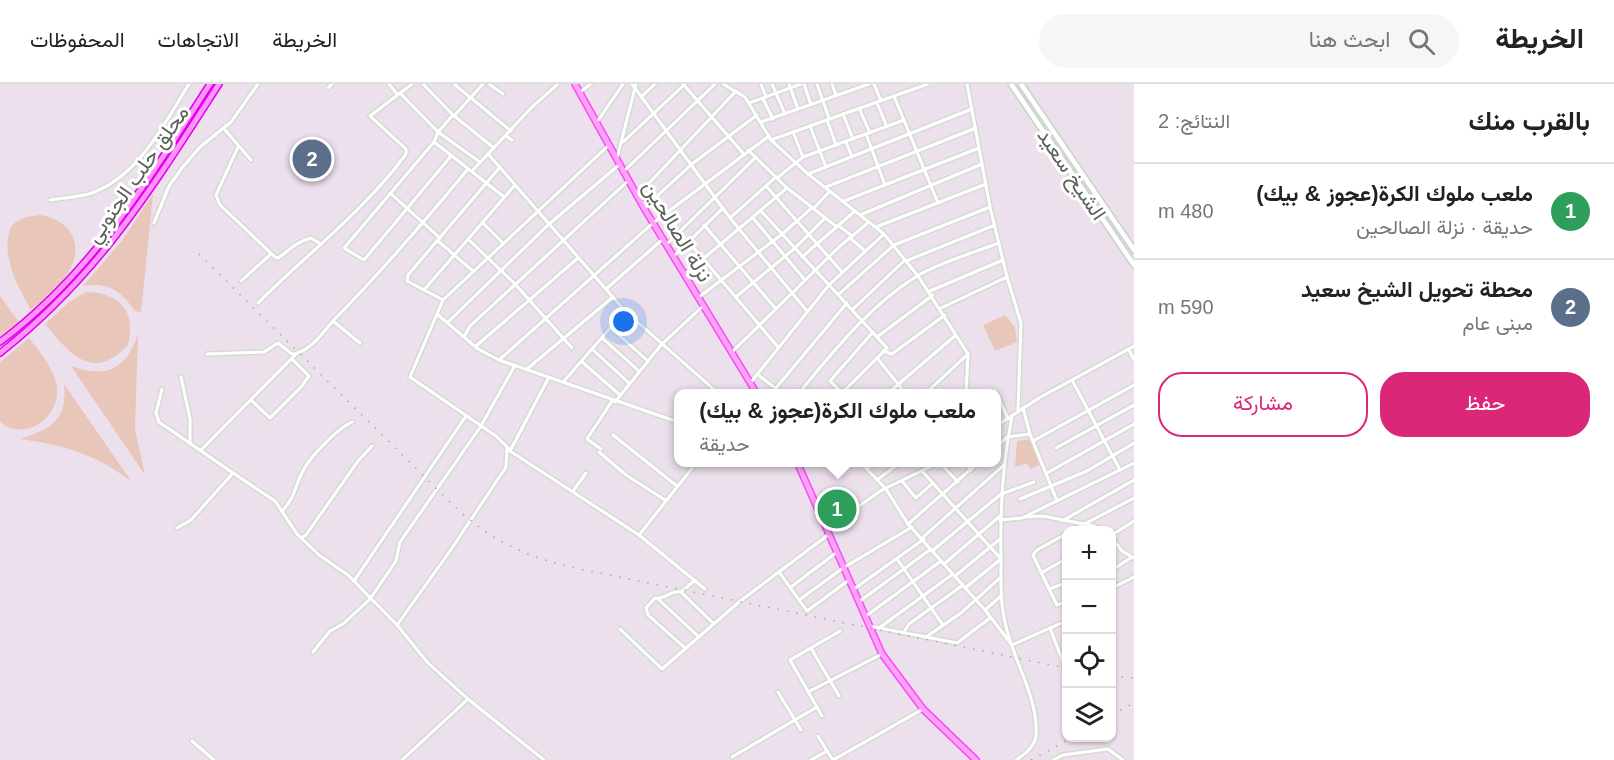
<!DOCTYPE html>
<html lang="ar">
<head>
<meta charset="utf-8">
<style>
	:root { --surface:#fff; --page:#f6f6f6; --text:#222; --muted:#767676; --line:#e0e0e0; --accent:#db2777 }
	body { margin:0; font-family:Arial,Vazirmatn,sans-serif; background:var(--page); color:var(--text); direction:rtl }
	.controls { position:absolute; right:18px; bottom:18px; display:grid; overflow:hidden; border-radius:12px; box-shadow:0 2px 4px #0004 }
	.controls button { width:54px; height:54px; display:grid; place-items:center; padding:0; border:0; border-bottom:2px solid var(--line); background:var(--surface); color:var(--text); font:30px sans-serif }
	.you { position:absolute; left:624px; top:238px; width:21px; height:21px; margin:-15px; border:4px solid #fff; border-radius:50%; background:#1a73e8; box-shadow:0 0 0 9px #1a73e833 }
	.badge { display:grid; place-items:center; width:39px; height:39px; border-radius:50%; background:var(--accent); color:#fff; font-size:20px; font-weight:700 }
	.pin { position:absolute; translate:-50% -50%; border:3px solid #fff; box-shadow:0 2px 6px #0006 }
	.popup { position:absolute; left:674px; top:305px; width:327px; height:78px; box-sizing:border-box; display:grid; place-content:center; border-radius:12px; background:var(--surface); filter:drop-shadow(0 2px 4px #0005); font-size:20px; white-space:nowrap; color:var(--muted) }
	.popup b { font-size:22px; color:var(--text) }
	.popup::after { content:''; position:absolute; left:50%; top:100%; margin-left:-12px; border:12px solid transparent; border-top-color:var(--surface) }
	.list { margin:0; padding:0; list-style:none }
	h2 { display:flex; justify-content:space-between; align-items:center; height:78px; margin:0; padding:0 24px; font-size:26px }
	h2 small { font-size:20px; font-weight:400; color:var(--muted) }
	.list li { display:grid; grid-template-columns:39px 1fr auto; gap:18px; align-items:center; box-sizing:border-box; height:96px; padding:0 24px; border-top:2px solid var(--line) }
	.list b { display:block; font-size:22px; white-space:nowrap }
	.list p { margin:0; font-size:20px; white-space:nowrap; color:var(--muted) }
	.list em { font-size:20px; font-style:normal; color:var(--muted) }
	.actions { display:flex; gap:12px; padding:18px 24px }
	.actions a { flex:1; padding:14px 0; border:2px solid var(--accent); border-radius:24px; text-align:center; font-size:21px; color:var(--accent) }
	.actions .main { background:var(--accent); color:#fff }
	.icon { flex:none; width:33px; height:33px; fill:none; stroke:currentColor; stroke-width:2; stroke-linecap:round; stroke-linejoin:round }
	.map { position:relative; flex:none; width:1134px; height:676px; overflow:hidden; direction:ltr }
	header { display:flex; align-items:center; gap:36px; box-sizing:border-box; height:84px; padding:0 30px; background:var(--surface); border-bottom:2px solid var(--line) }
	header strong { font-size:28px }
	nav { display:flex; gap:33px; margin-inline-start:auto; font-size:21px }
	.search { width:420px; height:54px; background:var(--page); display:flex; align-items:center; gap:15px; box-sizing:border-box; padding:0 21px; border-radius:33px; color:var(--muted); font-size:22px }
	main { display:flex }
	aside { flex:1; background:var(--surface) }
	.map>svg:first-child { display:block }
	.green { fill:#e8c6ba }
	.lines { fill:none; stroke-linecap:round; stroke-linejoin:round }
	.minor-casing { stroke:#d4dbd3; stroke-width:6 }
	.secondary-casing { stroke:#ccd5cb; stroke-width:8 }
	.primary-casing { stroke:#f94afd; stroke-width:8 }
	.trunk-casing { stroke:#e100ed; stroke-width:8 }
	.minor { stroke:#fff; stroke-width:3 }
	.secondary { stroke:#fff; stroke-width:4.5 }
	.primary { stroke:#ffa3f6; stroke-width:5 }
	.trunk { stroke:#ff94fa; stroke-width:5 }
	.rail { stroke:#a6a8a5; stroke-width:1.5; stroke-dasharray:1.5 8; stroke-linecap:butt }
	.labels { text-anchor:middle; dominant-baseline:central; stroke-width:6; stroke-linejoin:round; paint-order:stroke }
	.street-label { font-size:21px; fill:#5b6359; stroke:#fff }
</style>
</head>
<body>
<header>
<strong>الخريطة</strong>
<div class="search"><svg class="icon" aria-label="search" viewBox="0 0 24 24"><circle cx="10" cy="10" r="6"/><path d="M15 15l6 6"/></svg>ابحث هنا</div>
<nav><a>الخريطة</a><a>الاتجاهات</a><a>المحفوظات</a></nav>
</header>
<main>
<aside>
<h2>بالقرب منك<small>النتائج: 2</small></h2>
<ul class="list">
<li><span class="badge" style="background:#2e9e5b">1</span><div><b>ملعب ملوك الكرة(عجوز &amp; بيك)</b><p>حديقة · نزلة الصالحين</p></div><em>480 m</em></li>
<li><span class="badge" style="background:#5c6f8a">2</span><div><b>محطة تحويل الشيخ سعيد</b><p>مبنى عام</p></div><em>590 m</em></li>
</ul>
<div class="actions"><a class="main">حفظ</a><a>مشاركة</a></div>
</aside>
<div class="map">
<svg width="1134" height="676" viewBox="0 0 1134 676">
	<rect width="100%" height="100%" fill="#ede0ed"/>
	<g class="green">
		<path d="M153,110L141,228L135,227C121,207 108,198 83,202L121,158Z"/>
		<path d="M41,131C54,134 66,139 72,151C87,182 51,208 31,226C17,201 0,171 11,143C19,133 29,132 41,131Z"/>
		<path d="M86,208C119,208 137,228 128,261C92,299 69,269 45,240L69,218Z"/>
		<path d="M0,212L19,238L0,252Z"/>
		<path d="M1005,231L1015,243L1017,258L995,267L983,241Z"/>
		<path d="M138,250L135,345L145,391L71,282C106,295 127,285 138,250Z"/>
		<path d="M29,254C39,267 52,282 56,298C65,330 26,360 0,338V278Z"/>
		<path d="M64,300L131,397C95,370 64,361 20,355C51,345 68,336 64,300Z"/>
		<path d="M1030,355L1040,381L1030,385L1027,379L1015,383L1017,357Z"/>
	</g>
	<g class="lines">
		<defs>
			<g id="minor">
				<path d="M389,0L397,10"/>
				<path d="M423,0L453,31L494,64"/>
				<path d="M454,0L511,47"/>
				<path d="M489,0L503,10"/>
				<path d="M632,0L730,134L807,227"/>
				<path d="M683,0L743,69"/>
				<path d="M723,0L745,13L771,56L808,90L884,150L918,192L968,270L966,310"/>
				<path d="M761,0L766,13"/>
				<path d="M772,0L785,30"/>
				<path d="M789,0L798,25"/>
				<path d="M804,0L811,21"/>
				<path d="M817,0L829,34"/>
				<path d="M832,0L836,11"/>
				<path d="M874,0L881,17"/>
				<path d="M328,4L332,0"/>
				<path d="M580,8L591,0"/>
				<path d="M400,9L438,48L480,78"/>
				<path d="M642,12L655,0"/>
				<path d="M894,12L928,0"/>
				<path d="M763,15L773,35"/>
				<path d="M749,19L801,0"/>
				<path d="M877,19L887,43"/>
				<path d="M859,24L870,49"/>
				<path d="M843,30L853,55"/>
				<path d="M454,32L483,0"/>
				<path d="M827,36L836,61"/>
				<path d="M597,38L623,0"/>
				<path d="M761,38L869,0"/>
				<path d="M810,42L826,83"/>
				<path d="M225,46L251,76"/>
				<path d="M793,48L803,73"/>
				<path d="M866,50L885,101"/>
				<path d="M506,52L512,56"/>
				<path d="M771,56L894,12L938,119"/>
				<path d="M434,58L503,112"/>
				<path d="M623,58L685,0"/>
				<path d="M846,58L852,73"/>
				<path d="M609,61L443,216L437,230L478,265L499,276L678,338"/>
				<path d="M238,63L216,111L220,121L275,173L278,174C290,166 296,158 311,154L321,160"/>
				<path d="M748,66L787,104L837,143"/>
				<path d="M489,71L625,227L719,310"/>
				<path d="M451,72L364,176L344,164L434,58L438,48L453,31"/>
				<path d="M617,74L636,0"/>
				<path d="M472,87L532,23L558,0"/>
				<path d="M623,88L715,0"/>
				<path d="M808,90L972,25"/>
				<path d="M777,94L803,73L904,36"/>
				<path d="M766,102L842,188"/>
				<path d="M826,103L976,44"/>
				<path d="M390,109L440,154"/>
				<path d="M637,112L736,7"/>
				<path d="M50,116C64,114 79,113 92,109C139,92 164,40 189,0"/>
				<path d="M844,117L979,64"/>
				<path d="M644,124L692,80L757,31"/>
				<path d="M814,124L830,107"/>
				<path d="M761,127L887,264L841,310"/>
				<path d="M860,131L982,80"/>
				<path d="M730,134L776,93"/>
				<path d="M753,134L805,196"/>
				<path d="M482,138L502,158"/>
				<path d="M154,139L169,102L182,84L200,63L231,38L258,0"/>
				<path d="M704,141L776,225"/>
				<path d="M839,142L852,152"/>
				<path d="M876,143L986,100"/>
				<path d="M850,154L865,167"/>
				<path d="M468,155L515,200L572,264"/>
				<path d="M438,157L473,187"/>
				<path d="M688,157L778,263"/>
				<path d="M667,160L756,73"/>
				<path d="M674,172L723,124"/>
				<path d="M802,173L855,127"/>
				<path d="M906,177L995,141"/>
				<path d="M684,191L787,104"/>
				<path d="M1007,193L1021,239L1018,328"/>
				<path d="M241,197L271,170"/>
				<path d="M606,205L663,155"/>
				<path d="M424,206L515,101"/>
				<path d="M930,207L1003,176"/>
				<path d="M839,210L894,161L990,123"/>
				<path d="M737,212L794,165L825,134"/>
				<path d="M699,213L781,151L813,123"/>
				<path d="M443,216L407,197L408,191L500,83"/>
				<path d="M258,219C305,172 367,124 406,70V65L370,32L412,0"/>
				<path d="M941,224L1007,193L990,123L967,0"/>
				<path d="M853,225L905,176"/>
				<path d="M437,230L410,293L496,352L507,363"/>
				<path d="M333,237L360,259"/>
				<path d="M448,238L549,140L619,81"/>
				<path d="M611,244L648,277"/>
				<path d="M465,251L470,242L628,97"/>
				<path d="M877,253L933,211"/>
				<path d="M602,254L639,287"/>
				<path d="M476,262L578,174"/>
				<path d="M592,265L629,299"/>
				<path d="M1129,266L1134,276"/>
				<path d="M733,267L839,163L869,138"/>
				<path d="M883,267L892,270L945,231"/>
				<path d="M207,270L264,268L278,259L292,270H295"/>
				<path d="M877,274L906,310"/>
				<path d="M499,276L653,139L769,52"/>
				<path d="M581,277L620,311"/>
				<path d="M527,285L613,213"/>
				<path d="M757,290L783,310"/>
				<path d="M181,293L190,335V360"/>
				<path d="M1072,296L1120,386"/>
				<path d="M564,297L625,227"/>
				<path d="M751,298L829,201L884,150"/>
				<path d="M776,304L847,219"/>
				<path d="M162,305L156,329L159,338L233,389"/>
				<path d="M995,306L1008,335"/>
				<path d="M842,309L830,297L873,248"/>
				<path d="M798,310C834,267 869,222 917,192C941,178 973,169 999,159"/>
				<path d="M887,310L956,251"/>
				<path d="M925,310L968,270"/>
				<path d="M251,316L270,334L301,303L309,292L292,275"/>
				<path d="M615,318L661,261L703,222"/>
				<path d="M1012,333C1002,380 1000,426 1001,474C1001,496 1000,517 1005,538C1012,575 1039,613 1036,653C1034,663 1024,671 1016,676"/>
				<path d="M996,342L1039,314L1134,262"/>
				<path d="M1030,350L1057,417"/>
				<path d="M613,351L677,402"/>
				<path d="M1033,357L1134,301"/>
				<path d="M996,364L1007,353L1030,350L1023,324"/>
				<path d="M1056,364L1134,321"/>
				<path d="M601,365L587,355L612,317"/>
				<path d="M201,366L297,269C313,264 323,248 334,236C381,188 425,137 468,85"/>
				<path d="M510,367L639,451L705,505"/>
				<path d="M599,368L626,391L665,416"/>
				<path d="M860,378L886,405L908,440L985,526L1012,561L1066,537"/>
				<path d="M964,378L971,386"/>
				<path d="M940,379L958,398"/>
				<path d="M867,385L875,378"/>
				<path d="M922,387L1001,475L965,504"/>
				<path d="M1047,389L1134,340"/>
				<path d="M877,396L901,378"/>
				<path d="M902,397L916,414L933,399"/>
				<path d="M573,407L586,389"/>
				<path d="M1020,415L1087,387L1134,359"/>
				<path d="M282,427C296,413 295,400 304,385C312,371 337,345 352,338"/>
				<path d="M1025,433L1043,432L1094,442L1101,446"/>
				<path d="M1000,436L1022,434L1134,379"/>
				<path d="M1062,437L1134,396"/>
				<path d="M908,440L979,378"/>
				<path d="M177,444L191,436L233,389L275,417L297,450L319,471L348,491L397,541L428,579L468,615L544,676"/>
				<path d="M827,444L882,406L940,378"/>
				<path d="M1073,446L1134,414"/>
				<path d="M1066,450L1037,466L1033,471L1049,505L1066,499"/>
				<path d="M639,451L697,378"/>
				<path d="M1112,451L1134,437"/>
				<path d="M301,454L306,451L358,377L372,362"/>
				<path d="M922,454L1004,381"/>
				<path d="M1112,454L1122,467L1134,474"/>
				<path d="M932,467L1001,410L1034,398"/>
				<path d="M897,475L943,541"/>
				<path d="M944,480L1000,432"/>
				<path d="M1112,486L1132,473"/>
				<path d="M779,488L807,527L849,496"/>
				<path d="M1041,489L1066,475"/>
				<path d="M955,492L1000,455"/>
				<path d="M354,497L466,332"/>
				<path d="M1112,497L1113,503"/>
				<path d="M791,503L837,468"/>
				<path d="M1112,504L1134,493"/>
				<path d="M854,505L924,455"/>
				<path d="M1049,505L1057,521L1066,518"/>
				<path d="M681,508L713,539"/>
				<path d="M658,515L698,552"/>
				<path d="M799,516L843,484L912,443"/>
				<path d="M860,517L931,465"/>
				<path d="M985,526L1001,512"/>
				<path d="M866,532L941,477"/>
				<path d="M397,541L450,467L506,383L507,363L510,367L549,293"/>
				<path d="M869,542L957,559L990,534"/>
				<path d="M879,544L953,490"/>
				<path d="M1050,544L1063,578"/>
				<path d="M620,545L662,585L739,518L828,451"/>
				<path d="M904,548L909,540L963,501"/>
				<path d="M926,553L961,529L1001,493"/>
				<path d="M685,564L648,531L646,524L655,514C664,516 671,506 681,508L695,496"/>
				<path d="M811,564L839,612"/>
				<path d="M313,568L330,547L343,540L370,515L396,477L400,458L481,342L515,281"/>
				<path d="M778,608L801,646"/>
				<path d="M808,608L882,570"/>
				<path d="M822,632L790,576L840,547"/>
				<path d="M818,652L827,667"/>
				<path d="M192,657L214,676"/>
				<path d="M732,673L817,623"/>
				<path d="M402,676L468,615"/>
				<path d="M811,676L827,667L833,676L923,625"/>
				<path d="M1053,676L1063,671L1108,665L1123,676"/>
			</g>
			<g id="secondary">
				<path d="M1011,0L1134,181"/>
				<path d="M1021,0L1134,166"/>
			</g>
			<g id="primary">
				<path d="M575,0L644,124L757,310"/>
				<path d="M797,378L882,570L923,625L976,676"/>
			</g>
			<g id="trunk">
				<path d="M0,258C93,188 148,96 210,0"/>
				<path d="M0,269C99,191 152,104 219,0"/>
			</g>
		</defs>
		<use href="#minor" class="minor-casing"/>
		<use href="#secondary" class="secondary-casing"/>
		<use href="#primary" class="primary-casing"/>
		<use href="#trunk" class="trunk-casing"/>
		<use href="#minor" class="minor"/>
		<use href="#secondary" class="secondary"/>
		<use href="#primary" class="primary"/>
		<use href="#trunk" class="trunk"/>
		<g class="rail">
			<path d="M199,170L456,424C496,460 529,474 580,485L1066,584"/>
			<path d="M1112,592L1134,594"/>
			<path d="M1112,631L1134,619"/>
			<path d="M1031,676L1072,654"/>
		</g>
	</g>
	<g class="labels">
		<g class="street-label">
			<text transform="translate(137 90) rotate(-55)">محلق حلب الجنوبي</text>
			<text transform="translate(1072 90) rotate(56)">الشيخ سعيد</text>
			<text transform="translate(678 147) rotate(59)">نزلة الصالحين</text>
		</g>
	</g>
</svg>
<div class="controls">
<button>+</button>
<button>−</button>
<button><svg class="icon" aria-label="locate" viewBox="0 0 24 24"><circle cx="12" cy="12" r="6"/><path d="M12 2v4M12 18v4M2 12h4M18 12h4"/></svg></button>
<button><svg class="icon" aria-label="layers" viewBox="0 0 24 24"><path d="M12 4l9 5-9 5-9-5zM3 14l9 5 9-5"/></svg></button>
</div>
<div class="you"></div>
<div class="pin badge" style="left:837px;top:425px;background:#2e9e5b">1</div>
<div class="popup"><b>ملعب ملوك الكرة(عجوز &amp; بيك)</b>حديقة</div>
<div class="pin badge" style="left:312px;top:75px;background:#5c6f8a">2</div>
</div>
</main>
</body>
</html>
